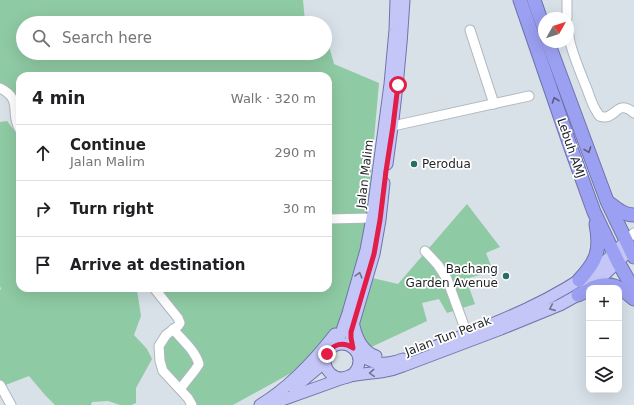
<!DOCTYPE html>
<html lang="en">
<head>
<meta charset="utf-8">
<style>
	:root { --surface:#fff; --page:#f6f6f6; --text:#202124; --muted:#757577; --line:#e0e0e0 }
	body { margin:0; font-family:"DejaVu Sans",sans-serif; background:var(--page); color:var(--text) }
	.controls { position:absolute; right:12px; bottom:12px; display:grid; overflow:hidden; border-radius:8px; box-shadow:0 4px 16px #0002 }
	.controls button { width:36px; height:36px; display:grid; place-items:center; padding:0; border:0; border-bottom:1px solid var(--line); background:var(--surface); color:var(--text); font:20px sans-serif }
	.compass { position:absolute; left:538px; top:12px; width:36px; height:36px; border-radius:50%; background:var(--surface); box-shadow:0 4px 16px #0002; rotate:51deg }
	.stop { position:absolute; width:12px; height:12px; margin:-9px; border:3px solid #e11d48; border-radius:50%; background:#fff }
	.stop.end { background:#e11d48; border-color:#fff; box-shadow:0 1px 4px #0008 }
	.list { margin:0; padding:0; list-style:none }
	h2 { display:flex; justify-content:space-between; align-items:center; height:52px; margin:0; padding:0 16px; font-size:17px }
	h2 small { font-size:13px; font-weight:400; color:var(--muted) }
	.list li { display:grid; grid-template-columns:26px 1fr auto; gap:12px; align-items:center; box-sizing:border-box; height:56px; padding:0 16px; border-top:1px solid var(--line) }
	.list b { display:block; font-size:15px; white-space:nowrap }
	.list p { margin:0; font-size:13px; white-space:nowrap; color:var(--muted) }
	.list em { font-size:13px; font-style:normal; color:var(--muted) }
	.icon { flex:none; width:22px; height:22px; fill:none; stroke:currentColor; stroke-width:2; stroke-linecap:round; stroke-linejoin:round }
	.map { position:relative; flex:none; width:634px; height:405px; overflow:hidden }
	.search { position:absolute; background:var(--surface); box-shadow:0 4px 16px #0002; left:16px; top:16px; width:316px; height:44px; display:flex; align-items:center; gap:10px; box-sizing:border-box; padding:0 14px; border-radius:22px; color:var(--muted); font-size:15px }
	.panel { position:absolute; background:var(--surface); box-shadow:0 4px 16px #0002; left:16px; top:72px; width:316px; height:220px; border-radius:12px }
	.map>svg:first-child { display:block }
	.green { fill:#8ecaa3 }
	.lines { fill:none; stroke-linecap:round; stroke-linejoin:round }
	.minor-casing { stroke:#afb7bf; stroke-width:11 }
	.major-casing { stroke:#7074aa; stroke-width:13 }
	.highway-casing { stroke:#7074aa; stroke-width:15 }
	.minor { stroke:#fff; stroke-width:9 }
	.major { stroke:#c4c6f7; stroke-width:11 }
	.highway { stroke:#9ca0f2; stroke-width:13 }
	.oneway { stroke:#575b81 }
	.oneway2 { stroke:#72748e }
	.route { stroke:#e11d48; stroke-width:5 }
	.poi-dot { fill:#296e62; stroke:#fff; stroke-width:1.5 }
	.labels { text-anchor:middle; dominant-baseline:central; stroke-width:3.5; stroke-linejoin:round; paint-order:stroke }
	.street-label { font-size:12px; fill:#1f2225; stroke:#fff }
	.poi-label { font-size:12px; fill:#1f2225; stroke:#fff; text-anchor:start }
</style>
</head>
<body>
<div class="map">
<svg width="634" height="405" viewBox="0 0 634 405">
	<rect width="100%" height="100%" fill="#d8e0e8"/>
	<g class="green">
		<path d="M0,0H303L305,22H322V23H23V53H325V32L334,64L379,83L367,218L368,277L398,284L467,204L500,247L486,253L493,271L466,279L475,304L447,313L439,299L422,303L427,321L365,350L344,326L291,373L233,405H191L160,361L164,339L178,318L154,288H328V76H20V126L14,101L0,88Z"/>
		<path d="M7,121L20,138V288H135L137,290L141,316L134,335L147,349L152,359L136,388V403L131,405H120L108,401L92,402L91,405H55L45,395L29,376L3,386L0,381V290L1,289L0,286V122Z"/>
	</g>
	<g class="lines">
		<defs>
			<g id="minor">
				<path d="M567,18V0"/>
				<path d="M470,30L494,104"/>
				<path d="M568,30C569,34 569,38 570,42C574,58 581,74 587,89C590,97 592,105 597,112C598,115 600,117 604,117C616,118 617,99 634,113"/>
				<path d="M0,88C24,100 9,113 20,130"/>
				<path d="M393,126L529,96"/>
				<path d="M328,219L372,218"/>
				<path d="M626,241L634,233"/>
				<path d="M425,251L438,265L447,279L467,334"/>
				<path d="M154,288L178,318L180,323L178,326L166,335L159,346L160,361L163,371L188,398L192,405"/>
				<path d="M173,329C182,340 195,350 199,364L195,370L180,389"/>
				<path d="M0,385L11,405"/>
			</g>
			<g id="major">
				<path d="M387,164C395,110 401,55 404,0"/>
				<path d="M354,326C357,339 364,352 376,356"/>
				<circle cx="342" cy="361" r="17"/>
				<path d="M333,346L339,339L348,313L366,250L372,218L390,84L395,30L396,0"/>
				<path d="M434,347C490,325 551,303 599,266C609,259 617,250 626,241"/>
				<path d="M353,348L351,338V332L374,254L380,220L384,183"/>
				<path d="M356,351C371,365 384,366 403,359"/>
				<path d="M294,388L319,367L325,359"/>
				<path d="M260,405C290,387 314,361 335,334"/>
				<path d="M268,405L349,376C360,374 370,373 381,372C389,371 396,369 403,366L501,329L560,305L578,295L605,274L630,250"/>
			</g>
			<g id="highway">
				<path d="M520,0L572,151L594,212L618,262L634,290"/>
				<path d="M534,0L544,29"/>
				<path d="M548,42L607,201L634,257"/>
				<path d="M608,202C616,208 623,215 634,215"/>
				<path d="M579,280C597,261 601,250 596,224"/>
				<path d="M592,288C610,280 620,287 634,299"/>
				<path d="M578,295L589,290"/>
			</g>
		</defs>
		<use href="#minor" class="minor-casing"/>
		<use href="#major" class="major-casing"/>
		<use href="#highway" class="highway-casing"/>
		<use href="#minor" class="minor"/>
		<use href="#major" class="major"/>
		<use href="#highway" class="highway"/>
	</g>
	<defs><path id="oneway-chevron" d="M-2-3.5L2.5 0L-2 3.5" fill="none" stroke-width="1.6" stroke-linecap="round" stroke-linejoin="round"/></defs>
	<g class="oneway">
		<use href="#oneway-chevron" transform="translate(555 100) rotate(-109)"/>
		<use href="#oneway-chevron" transform="translate(588 150) rotate(70)"/>
	</g>
	<g class="oneway2">
		<use href="#oneway-chevron" transform="translate(359 275) rotate(-74)"/>
		<use href="#oneway-chevron" transform="translate(552 308) rotate(156)"/>
		<use href="#oneway-chevron" transform="translate(372 373) rotate(176)"/>
	</g>
	<g class="lines">
		<path class="route" d="M327,354C333,344 343,341 353,348L351,338V332L374,254L380,220L386,171L393,126L398,85"/>
	</g>
	<g class="poi-dot">
		<circle cx="414" cy="164" r="4"/>
		<circle cx="506" cy="276" r="4"/>
	</g>
	<g class="labels">
		<g class="street-label">
			<text transform="translate(571 148) rotate(71)">Lebuh AMJ</text>
			<text transform="translate(365 174) rotate(-83)">Jalan Malim</text>
			<text transform="translate(448 336) rotate(-21)">Jalan Tun Perak</text>
		</g>
		<g class="poi-label">
			<text x="422" y="164">Perodua</text>
			<text x="498" y="269" text-anchor="end">Bachang<tspan x="498" dy="14">Garden Avenue</tspan></text>
		</g>
	</g>
</svg>
<div class="controls">
<button>+</button>
<button>−</button>
<button><svg class="icon" aria-label="layers" viewBox="0 0 24 24"><path d="M12 4l9 5-9 5-9-5zM3 14l9 5 9-5"/></svg></button>
</div>
<svg class="compass" viewBox="-18 -18 36 36"><path d="M0-13l5 13h-10z" fill="#e53935"/><path d="M0 13l5-13h-10z" fill="#757577"/></svg>
<div class="stop" style="left:398px;top:85px"></div>
<div class="stop end" style="left:327px;top:354px"></div>
<div class="search"><svg class="icon" aria-label="search" viewBox="0 0 24 24"><circle cx="10" cy="10" r="6"/><path d="M15 15l6 6"/></svg>Search here</div>
<section class="panel">
<h2>4 min<small>Walk · 320 m</small></h2>
<ul class="list">
<li><svg class="icon" aria-label="ahead" viewBox="0 0 24 24"><path d="M12 20V5M6 11l6-6 6 6"/></svg><div><b>Continue</b><p>Jalan Malim</p></div><em>290 m</em></li>
<li><svg class="icon" aria-label="right" viewBox="0 0 24 24"><path d="M7 20v-9h11M14 6l5 5-5 5"/></svg><div><b>Turn right</b></div><em>30 m</em></li>
<li><svg class="icon" aria-label="arrive" viewBox="0 0 24 24"><path d="M6 21V4h12l-3 4 3 4H6"/></svg><div><b>Arrive at destination</b></div></li>
</ul>
</section>
</div>
</body>
</html>
